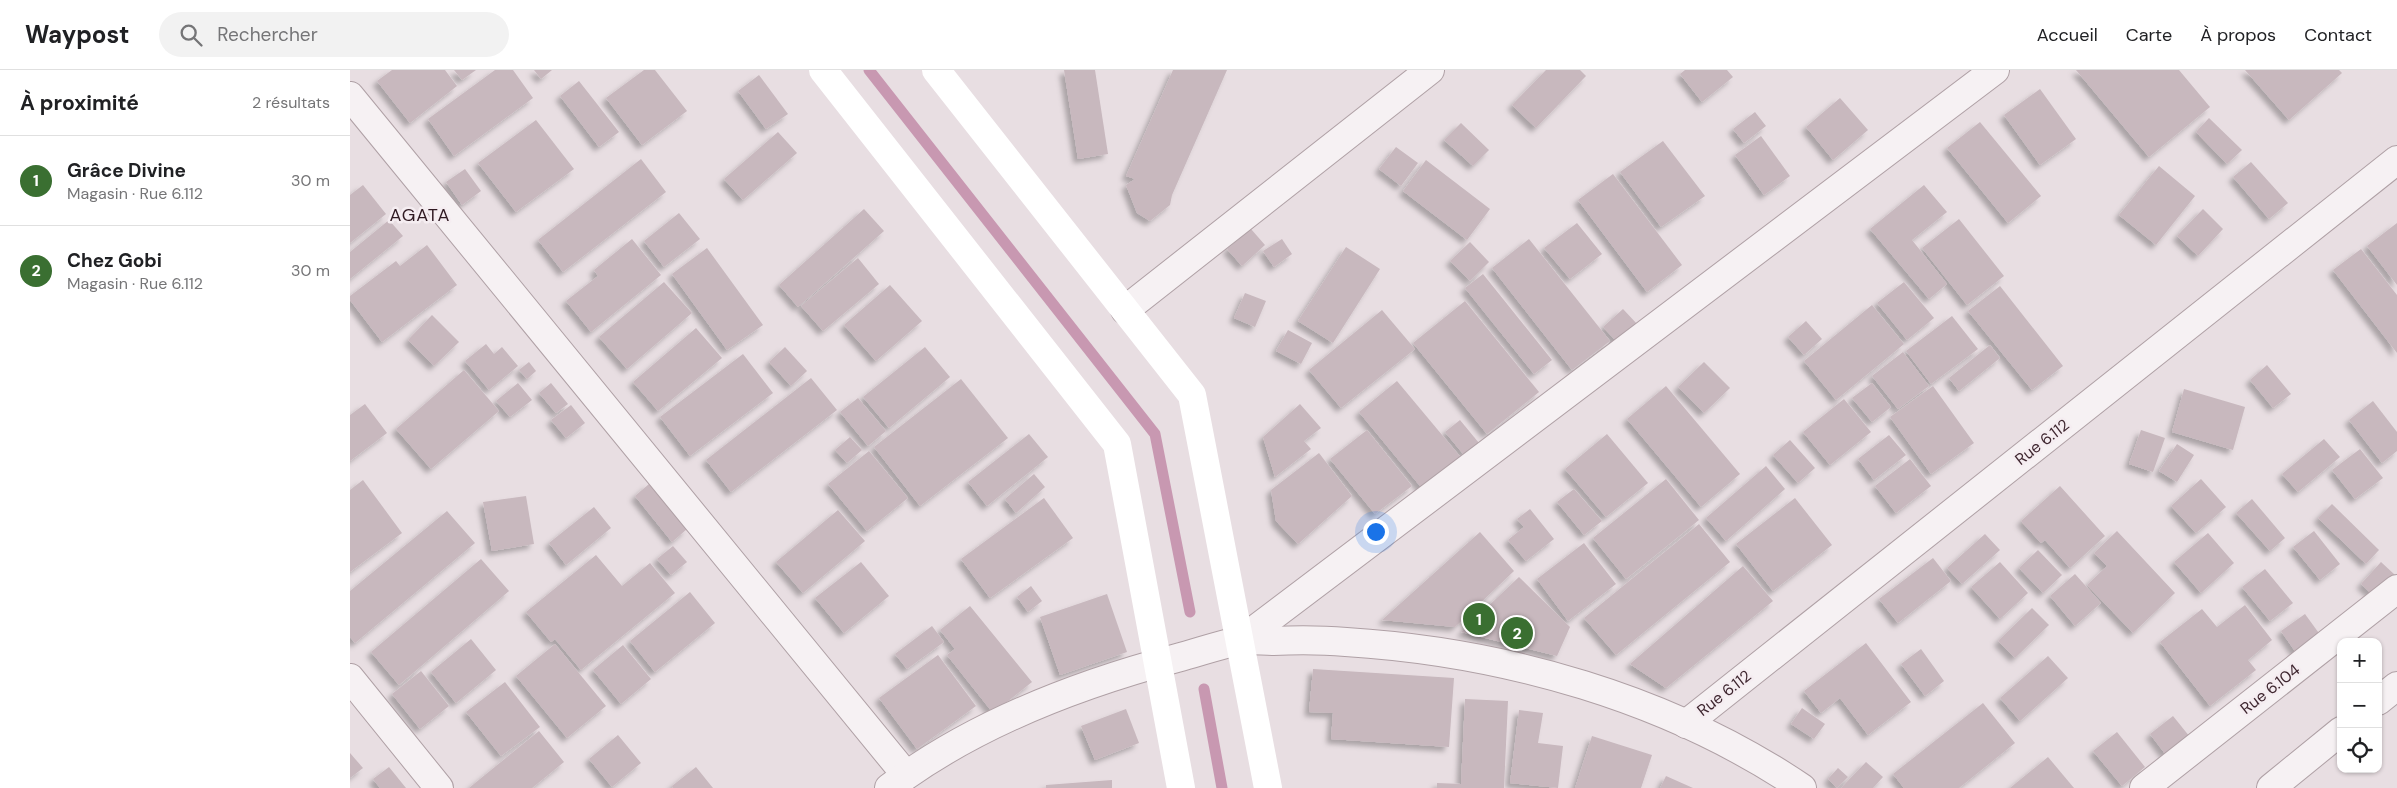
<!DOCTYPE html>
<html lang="fr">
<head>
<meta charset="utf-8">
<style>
	:root { --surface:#fff; --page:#f2f2f2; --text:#202124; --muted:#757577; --line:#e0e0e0; --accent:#3a6f31 }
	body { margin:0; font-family:"DM Sans",sans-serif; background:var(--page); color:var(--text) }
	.controls { position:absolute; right:15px; bottom:15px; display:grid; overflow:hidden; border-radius:10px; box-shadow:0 1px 4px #0004 }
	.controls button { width:45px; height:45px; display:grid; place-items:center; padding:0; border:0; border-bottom:1px solid var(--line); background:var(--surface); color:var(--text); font:25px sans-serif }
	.you { position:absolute; left:1025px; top:461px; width:18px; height:18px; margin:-12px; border:4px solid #fff; border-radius:50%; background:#1a73e8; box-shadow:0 0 0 8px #1a73e833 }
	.badge { display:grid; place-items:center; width:32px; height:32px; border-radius:50%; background:var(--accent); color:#fff; font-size:16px; font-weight:700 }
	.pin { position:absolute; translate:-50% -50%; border:2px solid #fff; box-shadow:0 1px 5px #0006 }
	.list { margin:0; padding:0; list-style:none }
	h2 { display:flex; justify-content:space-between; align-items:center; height:65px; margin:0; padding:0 20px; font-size:21px }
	h2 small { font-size:16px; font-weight:400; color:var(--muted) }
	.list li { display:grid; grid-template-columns:32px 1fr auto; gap:15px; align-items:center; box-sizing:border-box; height:90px; padding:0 20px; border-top:1px solid var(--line) }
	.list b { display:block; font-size:19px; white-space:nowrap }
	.list p { margin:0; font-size:16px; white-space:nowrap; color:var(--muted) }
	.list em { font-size:16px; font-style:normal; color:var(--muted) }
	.icon { flex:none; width:28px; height:28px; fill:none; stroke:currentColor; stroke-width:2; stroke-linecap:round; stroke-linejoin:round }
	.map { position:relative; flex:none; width:2047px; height:718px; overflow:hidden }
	header { display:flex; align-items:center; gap:30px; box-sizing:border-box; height:70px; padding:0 25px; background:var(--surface); border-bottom:1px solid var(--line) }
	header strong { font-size:24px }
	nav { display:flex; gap:28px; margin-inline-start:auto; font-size:18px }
	.search { width:350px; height:45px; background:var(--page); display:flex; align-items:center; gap:12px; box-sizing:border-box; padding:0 18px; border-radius:28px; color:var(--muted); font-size:19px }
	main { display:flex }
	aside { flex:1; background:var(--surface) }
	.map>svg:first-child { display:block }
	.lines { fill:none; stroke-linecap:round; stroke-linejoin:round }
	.stream { stroke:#c898b1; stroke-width:11 }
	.building { fill:#c8b8be; filter:url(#shadow) }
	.minor-casing { stroke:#afa0a5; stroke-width:30 }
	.tertiary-casing { stroke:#afa0a5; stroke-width:30 }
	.minor { stroke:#f6f1f3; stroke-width:28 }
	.tertiary { stroke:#f6f1f3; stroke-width:28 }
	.secondary { stroke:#fff; stroke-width:28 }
	.labels { text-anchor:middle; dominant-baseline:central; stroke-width:5; stroke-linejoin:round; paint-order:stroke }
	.street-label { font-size:16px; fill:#3f2730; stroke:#f5edf1 }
	.neighbourhood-label { font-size:18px; letter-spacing:1px; fill:#2f1921; stroke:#f5edf1 }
</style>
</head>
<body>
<header>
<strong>Waypost</strong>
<div class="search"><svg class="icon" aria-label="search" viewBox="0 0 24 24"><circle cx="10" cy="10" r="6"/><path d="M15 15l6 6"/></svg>Rechercher</div>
<nav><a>Accueil</a><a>Carte</a><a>À propos</a><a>Contact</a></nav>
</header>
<main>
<aside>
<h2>À proximité<small>2 résultats</small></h2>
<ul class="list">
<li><span class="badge">1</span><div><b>Grâce Divine</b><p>Magasin · Rue 6.112</p></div><em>30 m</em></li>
<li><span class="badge">2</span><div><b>Chez Gobi</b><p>Magasin · Rue 6.112</p></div><em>30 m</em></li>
</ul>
</aside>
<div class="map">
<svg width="2047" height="718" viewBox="0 0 2047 718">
	<defs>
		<filter id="shadow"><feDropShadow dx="-4.5" dy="4.5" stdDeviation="2.5" flood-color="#0004"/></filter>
	</defs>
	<rect width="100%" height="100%" fill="#e8dee2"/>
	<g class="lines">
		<g class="stream">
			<path d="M519,0L805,364L840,542"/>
			<path d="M854,619L872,718"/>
		</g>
	</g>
	<g class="building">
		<path d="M42,0H95L107,16L60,53L27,11Z"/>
		<path d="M104,0H126L112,10Z"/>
		<path d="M145,0H163L183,28L104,86L78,49Z"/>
		<path d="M184,0H202L191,9Z"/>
		<path d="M294,0H305L337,41L292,75L256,28Z"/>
		<path d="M714,0H745L758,84L728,89Z"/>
		<path d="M823,0H877L822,125L820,135L800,151L787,143L776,115L785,109L776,106Z"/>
		<path d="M1196,0H1230L1236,6L1186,58L1162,35Z"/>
		<path d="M1335,0H1377L1383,7L1352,32L1330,4Z"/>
		<path d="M1726,0H1829L1860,37L1799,87Z"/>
		<path d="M1895,0H1989L1992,3L1939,50Z"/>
		<path d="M409,5L438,44L416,59L388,21Z"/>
		<path d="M229,11L269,62L249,77L210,26Z"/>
		<path d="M1690,19L1726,69L1690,95L1654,45Z"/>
		<path d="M1490,28L1518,60L1483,90L1456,57Z"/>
		<path d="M1405,42L1416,56L1394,73L1383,59Z"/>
		<path d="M1859,48L1892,80L1877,94L1846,62Z"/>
		<path d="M186,50L224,99L166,142L128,93Z"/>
		<path d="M1630,52L1691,126L1658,153L1597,78Z"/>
		<path d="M1111,53L1139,80L1123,96L1094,70Z"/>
		<path d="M428,62L447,83L393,130L374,109Z"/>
		<path d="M1411,66L1440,106L1414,125L1385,85Z"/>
		<path d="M1313,71L1355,126L1311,157L1270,102Z"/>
		<path d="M1046,77L1068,93L1051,116L1029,99Z"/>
		<path d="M291,89L316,122L213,202L188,170Z"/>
		<path d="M1076,90L1140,139L1117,170L1053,121Z"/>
		<path d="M1901,92L1938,133L1919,149L1883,107Z"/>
		<path d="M1809,96L1845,126L1806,175L1769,145Z"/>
		<path d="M115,99L131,121L112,135L96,112Z"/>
		<path d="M1263,104L1332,195L1297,222L1228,130Z"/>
		<path d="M13,115L36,144L0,173V125Z"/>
		<path d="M1574,115L1597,142L1562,170L1597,214L1579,229L1520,159Z"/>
		<path d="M514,139L534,161L448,237L429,215Z"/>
		<path d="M1853,139L1873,159L1848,186L1827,166Z"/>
		<path d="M329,143L350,169L314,197L294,171Z"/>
		<path d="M1609,149L1654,206L1617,235L1572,178Z"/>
		<path d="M39,150L53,166L0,209V182Z"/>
		<path d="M1227,153L1252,184L1220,209L1194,178Z"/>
		<path d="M2047,153V215L2017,176Z"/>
		<path d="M901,159L915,175L892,196L877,179Z"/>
		<path d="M282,169L311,205L241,262L216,231L248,206L244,200Z"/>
		<path d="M932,169L942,184L924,197L913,181Z"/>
		<path d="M1179,169L1260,271L1222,300L1142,198Z"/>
		<path d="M1120,172L1139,192L1120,211L1100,191Z"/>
		<path d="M77,175L107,215L32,272L0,230V226L46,191L50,196Z"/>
		<path d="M996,177L1030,199L983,273L948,251Z"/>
		<path d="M357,178L413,255L377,280L322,204Z"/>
		<path d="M2011,179L2047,225V283L1983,200Z"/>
		<path d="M508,188L529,214L473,261L451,236Z"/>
		<path d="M1133,204L1202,290L1184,304L1115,218Z"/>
		<path d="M314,212L342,243L277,299L249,267Z"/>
		<path d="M1554,212L1584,248L1557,270L1527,233Z"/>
		<path d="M540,215L572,251L526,291L494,255Z"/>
		<path d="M1650,216L1713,296L1682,320L1618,241Z"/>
		<path d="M895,223L916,231L905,257L884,248Z"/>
		<path d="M1115,231L1189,322L1137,364L1063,273Z"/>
		<path d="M1522,235L1554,274L1486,330L1454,291Z"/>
		<path d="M1273,239L1288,255L1268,273L1253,257Z"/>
		<path d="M1032,240L1065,279L991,338L959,300Z"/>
		<path d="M82,245L109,272L84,296L58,270Z"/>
		<path d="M1602,246L1628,279L1581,314L1556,281Z"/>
		<path d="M1456,251L1472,269L1454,285L1438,267Z"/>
		<path d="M346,258L372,288L308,341L283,312Z"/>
		<path d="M938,260L962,273L951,294L926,281Z"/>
		<path d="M136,274L144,284L152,277L168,296L139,320L115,291Z"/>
		<path d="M1640,275L1650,288L1609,321L1599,308Z"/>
		<path d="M435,277L457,301L441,316L419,292Z"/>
		<path d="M575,277L600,307L539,358L513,327Z"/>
		<path d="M1553,282L1579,316L1548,339L1522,306Z"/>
		<path d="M393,284L423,323L340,386L310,347Z"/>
		<path d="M179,292L186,301L177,309L169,300Z"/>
		<path d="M1354,292L1380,318L1354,343L1328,317Z"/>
		<path d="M1917,295L1941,324L1923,338L1900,310Z"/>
		<path d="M114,300L149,341L81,399L46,359Z"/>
		<path d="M461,308L487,340L381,422L356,390Z"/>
		<path d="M611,309L658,368L570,436L524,377Z"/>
		<path d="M1047,311L1113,390L1075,422L1009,342Z"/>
		<path d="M168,313L182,330L160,347L146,331Z"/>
		<path d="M201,313L218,334L206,343L189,323Z"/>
		<path d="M1522,313L1541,337L1522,352L1502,328Z"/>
		<path d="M1316,316L1390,404L1351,437L1277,349Z"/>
		<path d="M1583,316L1624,373L1581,404L1540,347Z"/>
		<path d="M1834,319L1895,337L1883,380L1822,362Z"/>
		<path d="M508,328L536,361L518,376L490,342Z"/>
		<path d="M1494,329L1521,362L1480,395L1453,362Z"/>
		<path d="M2023,331L2047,362V381L2032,393L1999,350Z"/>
		<path d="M15,334L37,363L0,391V345Z"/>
		<path d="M950,334L971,358L954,371L961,379L925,407L913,367Z"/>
		<path d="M221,335L235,353L216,368L201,350Z"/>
		<path d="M1110,350L1129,373L1114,385L1095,362Z"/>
		<path d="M1017,360L1062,416L1025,444L980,389Z"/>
		<path d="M1791,360L1815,368L1803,402L1779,394Z"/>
		<path d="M679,364L698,387L637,436L618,412Z"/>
		<path d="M1257,364L1298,413L1256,447L1215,399Z"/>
		<path d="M1539,365L1556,385L1524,410L1508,389Z"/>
		<path d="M500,367L512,380L497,393L485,380Z"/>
		<path d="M1974,369L1990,387L1948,422L1932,404Z"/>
		<path d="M1440,370L1465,398L1448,413L1423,385Z"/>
		<path d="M1827,374L1844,385L1827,412L1809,401Z"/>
		<path d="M2010,379L2033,408L2005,429L1982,400Z"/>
		<path d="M519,381L558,428L517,461L478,414Z"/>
		<path d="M969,383L1002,426L948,474L926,451L921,420Z"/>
		<path d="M1560,389L1581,416L1546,443L1525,416Z"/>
		<path d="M1416,396L1435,419L1376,471L1356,448Z"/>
		<path d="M684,404L695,417L666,443L655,429Z"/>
		<path d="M1316,409L1349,450L1276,509L1243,468Z"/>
		<path d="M1851,409L1876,437L1846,463L1821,436Z"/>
		<path d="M13,410L52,463L0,502V420Z"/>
		<path d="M299,414L337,459L322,472L285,426Z"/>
		<path d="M1710,416L1755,466L1720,498L1695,470L1691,473L1671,451Z"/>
		<path d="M1224,419L1252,451L1234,465L1207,432Z"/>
		<path d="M176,426L184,474L142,481L133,432Z"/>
		<path d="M694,428L723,468L640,528L611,489Z"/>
		<path d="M1445,428L1482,475L1423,521L1386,474Z"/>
		<path d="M1902,429L1935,468L1920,481L1886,443Z"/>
		<path d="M1982,434L2029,480L2016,494L1968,448Z"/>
		<path d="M244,437L261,458L216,495L199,473Z"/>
		<path d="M1180,439L1204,469L1176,491L1158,470L1174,457L1167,449Z"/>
		<path d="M488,440L515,471L453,523L426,492Z"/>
		<path d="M97,441L125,473L5,573L0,567V521Z"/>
		<path d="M1349,454L1380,492L1266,585L1234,548Z"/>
		<path d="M1767,461L1825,523L1783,563L1737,515L1757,496L1744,483Z"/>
		<path d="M1964,461L1990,494L1970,510L1943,477Z"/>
		<path d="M1130,462L1164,501L1105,557L1032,550Z"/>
		<path d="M1858,463L1884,493L1851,523L1824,492Z"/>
		<path d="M1635,464L1650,480L1612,514L1597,498Z"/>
		<path d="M1234,473L1266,514L1218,551L1187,509Z"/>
		<path d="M323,476L337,492L321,505L307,489Z"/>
		<path d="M1688,480L1712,505L1693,523L1669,498Z"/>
		<path d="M246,485L272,516L300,493L325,523L231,600L205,569L201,572L176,542Z"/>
		<path d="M1583,488L1601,511L1548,553L1529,529Z"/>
		<path d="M131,489L159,521L49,615L21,582Z"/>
		<path d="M511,492L539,526L494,563L465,528Z"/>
		<path d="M1650,492L1678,523L1650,549L1621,517Z"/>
		<path d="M2031,492L2045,505L2025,527L2011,514Z"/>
		<path d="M1393,496L1423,531L1316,618L1280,594Z"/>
		<path d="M1915,499L1943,533L1920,551L1892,517Z"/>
		<path d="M1725,504L1751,533L1725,556L1700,526Z"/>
		<path d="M1169,507L1220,557L1207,586L1111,562Z"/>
		<path d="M681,516L692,531L678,542L667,527Z"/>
		<path d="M340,522L365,553L305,602L280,571Z"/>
		<path d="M757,524L777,582L710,605L690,547Z"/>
		<path d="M1895,535L1922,570L1898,590L1906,600L1860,636L1810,572L1852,539L1867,557Z"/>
		<path d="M620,536L682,612L643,643L597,585L605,579L590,560Z"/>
		<path d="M1682,538L1699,555L1665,588L1648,571Z"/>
		<path d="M1955,544L1971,566L1947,584L1931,561Z"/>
		<path d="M582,556L594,572L557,599L545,584Z"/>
		<path d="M121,569L146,600L106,633L81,602Z"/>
		<path d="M1516,573L1561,632L1518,665L1490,628L1471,643L1454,621Z"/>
		<path d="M205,574L256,636L217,668L166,606Z"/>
		<path d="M273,575L301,609L271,634L243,600Z"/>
		<path d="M1571,579L1594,611L1575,626L1551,594Z"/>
		<path d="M588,585L626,636L567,679L529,628Z"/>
		<path d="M1698,586L1718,608L1670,651L1650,628Z"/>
		<path d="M963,599L1104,608L1099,677L981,669L983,643L959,642Z"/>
		<path d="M71,601L99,636L70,659L42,624Z"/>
		<path d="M155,612L190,657L151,686L116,642Z"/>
		<path d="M1115,629L1158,631L1154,718H1087V713L1111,714Z"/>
		<path d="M1633,633L1665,673L1609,718H1554L1543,704Z"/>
		<path d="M1452,638L1475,654L1464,669L1441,654Z"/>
		<path d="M776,639L789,673L745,690L731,656Z"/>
		<path d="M1169,640L1193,643L1188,673L1213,676L1208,718L1160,713Z"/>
		<path d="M1823,646L1840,667L1816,685L1800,664Z"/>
		<path d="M189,661L214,692L182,718H119Z"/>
		<path d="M1767,662L1795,697L1772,716L1743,681Z"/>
		<path d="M268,665L291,693L262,717L239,689Z"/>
		<path d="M1242,666L1302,685L1291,718H1225Z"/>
		<path d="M0,683L13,698L0,708Z"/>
		<path d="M1698,687L1724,718H1660Z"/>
		<path d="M1516,692L1533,707L1523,718H1491Z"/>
		<path d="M39,697L56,718H30L23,709Z"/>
		<path d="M346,697L363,718H323L322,716Z"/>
		<path d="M1488,698L1498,707L1487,718L1478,709Z"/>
		<path d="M1316,706L1343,718H1310Z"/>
		<path d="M762,710V718H696V715Z"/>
	</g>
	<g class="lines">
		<defs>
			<g id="minor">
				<path d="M0,26L556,705"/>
				<path d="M775,240L1080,0"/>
				<path d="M890,571L1645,0"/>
				<path d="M0,608L89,718"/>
				<path d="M1336,654L2047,90"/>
				<path d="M539,718C623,654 726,615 827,588C847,583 868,575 889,571C899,569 912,571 923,571C947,570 972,570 996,572C1155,582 1319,628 1452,718"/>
			</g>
			<g id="tertiary">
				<path d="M2028,631L2047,616"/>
				<path d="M1794,718L2047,519"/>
				<path d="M1921,718L1991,661"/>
			</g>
		</defs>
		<use href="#minor" class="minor-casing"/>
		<use href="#tertiary" class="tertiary-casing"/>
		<use href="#minor" class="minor"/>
		<use href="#tertiary" class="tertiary"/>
		<g class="secondary">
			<path d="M473,0L767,374L831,718"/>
			<path d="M586,0L842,325L918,718"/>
		</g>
	</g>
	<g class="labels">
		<g class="street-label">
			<text transform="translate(1692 372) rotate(-38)">Rue 6.112</text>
			<text transform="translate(1920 619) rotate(-38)">Rue 6.104</text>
			<text transform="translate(1374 623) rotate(-38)">Rue 6.112</text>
		</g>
		<g class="neighbourhood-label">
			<text x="70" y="145">AGATA</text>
		</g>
	</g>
</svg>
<div class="controls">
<button>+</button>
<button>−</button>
<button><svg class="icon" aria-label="locate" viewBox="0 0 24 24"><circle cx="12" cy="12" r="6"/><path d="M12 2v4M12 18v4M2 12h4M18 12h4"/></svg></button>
</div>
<div class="you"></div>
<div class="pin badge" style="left:1129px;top:549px">1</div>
<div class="pin badge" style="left:1167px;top:563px">2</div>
</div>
</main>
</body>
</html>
